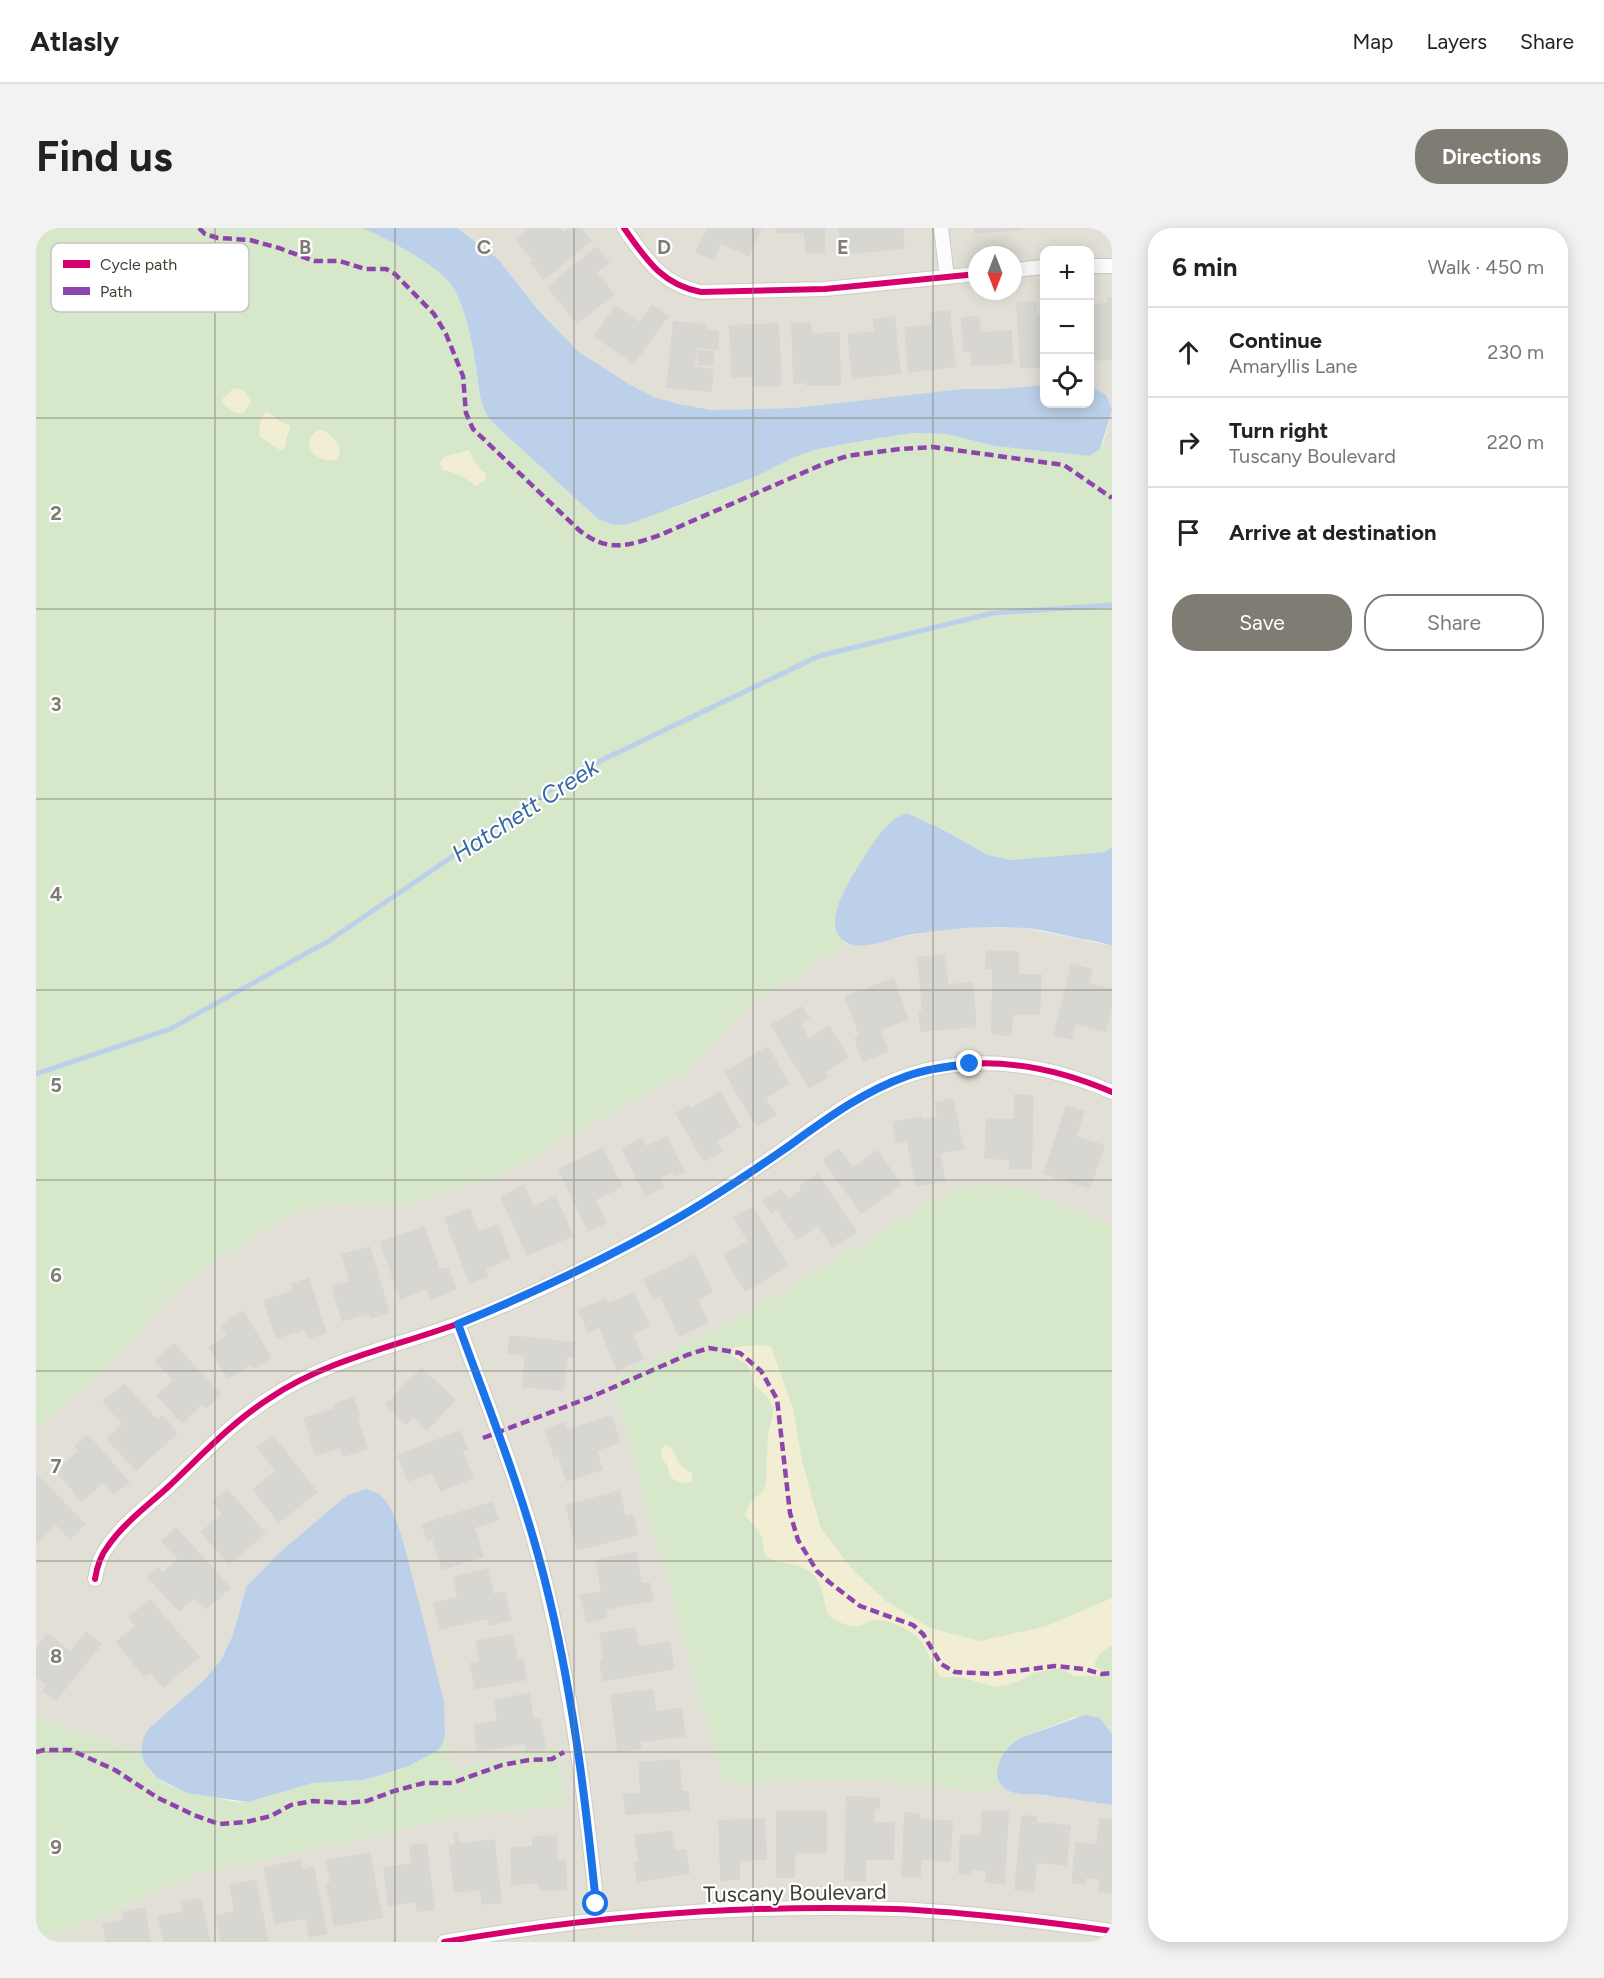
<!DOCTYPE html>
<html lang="en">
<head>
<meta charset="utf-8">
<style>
	:root { --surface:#fff; --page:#f2f2f2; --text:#222; --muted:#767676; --line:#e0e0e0; --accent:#7f7c74 }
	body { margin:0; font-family:Figtree,sans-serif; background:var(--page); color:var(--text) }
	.controls { position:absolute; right:18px; top:18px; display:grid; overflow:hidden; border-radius:12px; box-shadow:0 3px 15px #0003 }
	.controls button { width:54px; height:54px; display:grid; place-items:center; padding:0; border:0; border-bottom:2px solid var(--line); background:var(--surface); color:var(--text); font:30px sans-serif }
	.compass { position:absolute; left:932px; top:18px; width:54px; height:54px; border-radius:50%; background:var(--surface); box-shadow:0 3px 15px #0003; rotate:180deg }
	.stop { position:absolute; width:18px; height:18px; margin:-14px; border:4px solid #1a73e8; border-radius:50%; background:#fff }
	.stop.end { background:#1a73e8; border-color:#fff; box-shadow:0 2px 6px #0008 }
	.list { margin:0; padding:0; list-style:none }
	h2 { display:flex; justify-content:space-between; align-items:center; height:78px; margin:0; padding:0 24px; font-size:26px }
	h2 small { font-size:20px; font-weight:400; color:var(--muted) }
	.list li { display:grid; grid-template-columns:39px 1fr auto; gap:18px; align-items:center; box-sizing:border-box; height:90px; padding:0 24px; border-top:2px solid var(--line) }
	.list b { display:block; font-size:22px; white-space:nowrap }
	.list p { margin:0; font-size:20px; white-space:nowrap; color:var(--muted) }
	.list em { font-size:20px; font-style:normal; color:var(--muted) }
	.actions { display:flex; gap:12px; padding:18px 24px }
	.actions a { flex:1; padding:14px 0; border:2px solid var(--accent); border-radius:24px; text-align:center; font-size:21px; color:var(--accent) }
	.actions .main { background:var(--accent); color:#fff }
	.icon { flex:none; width:33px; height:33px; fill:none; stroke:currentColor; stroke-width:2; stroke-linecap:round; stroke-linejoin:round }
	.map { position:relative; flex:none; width:1076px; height:1714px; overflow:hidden; border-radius:24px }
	header { display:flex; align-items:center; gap:36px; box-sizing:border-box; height:84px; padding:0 30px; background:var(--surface); border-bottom:2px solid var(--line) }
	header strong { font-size:28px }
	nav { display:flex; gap:33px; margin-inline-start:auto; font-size:21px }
	.intro { display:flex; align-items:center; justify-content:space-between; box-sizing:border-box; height:144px; padding:0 36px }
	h1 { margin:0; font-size:42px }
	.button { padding:15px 27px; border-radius:24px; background:var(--accent); color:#fff; font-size:21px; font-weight:700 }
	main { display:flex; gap:36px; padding:0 36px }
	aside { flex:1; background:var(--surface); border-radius:24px; box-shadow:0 3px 15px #0003 }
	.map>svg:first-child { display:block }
	.residential { fill:#e2e0d6; fill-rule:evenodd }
	.green { fill:#d7e7ca }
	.sand { fill:#f1eed4 }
	.water { fill:#bcd1e9 }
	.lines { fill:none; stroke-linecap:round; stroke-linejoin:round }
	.stream { stroke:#bcd1e9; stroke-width:5 }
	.building { fill:#d8d6d1 }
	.minor-casing { stroke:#cccbc6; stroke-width:16 }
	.minor { stroke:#fcfcfc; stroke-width:14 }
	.quiet { stroke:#8e44ad; stroke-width:4.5; stroke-dasharray:9 4.5; stroke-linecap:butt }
	.cycleway-casing { stroke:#fff; stroke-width:10 }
	.cycleway { stroke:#d6006c; stroke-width:6 }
	.route { stroke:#1a73e8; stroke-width:8 }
	.grid { fill:none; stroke:#7f7c74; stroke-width:1.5; stroke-opacity:0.55 }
	.labels { text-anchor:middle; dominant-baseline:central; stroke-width:4.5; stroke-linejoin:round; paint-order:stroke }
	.street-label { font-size:22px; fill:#433f35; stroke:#fff }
	.water-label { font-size:24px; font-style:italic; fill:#3868a6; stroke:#fff }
	.key { fill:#fff; stroke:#c7c5c2; stroke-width:1.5 }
	.key-label { font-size:16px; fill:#433f35 }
	.grid-label { font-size:20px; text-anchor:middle; font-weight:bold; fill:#7f7c74; stroke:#fff; stroke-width:4.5; stroke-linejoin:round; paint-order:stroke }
</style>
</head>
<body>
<header>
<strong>Atlasly</strong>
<nav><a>Map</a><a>Layers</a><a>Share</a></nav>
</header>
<div class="intro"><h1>Find us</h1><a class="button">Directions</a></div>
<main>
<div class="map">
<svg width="1076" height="1714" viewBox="0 0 1076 1714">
	<rect width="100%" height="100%" fill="#eeede8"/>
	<g class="residential">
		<path d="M421,0H1076V220L1067,216L1076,183L1057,158H1054V22H1008V157L961,161H926L757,180L676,182L643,176L618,169L593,156L543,124L503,83L462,31ZM941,27H977V63H941Z"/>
		<path d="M943,699L988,700L1076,718V998L985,960L955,957L920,959L711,1085L576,1152L681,1530L684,1548L701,1556L763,1553H848L947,1564L963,1555L966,1559L979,1565L1014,1568L1076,1577V1714H0V1712L62,1690L157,1647L427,1588L529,1577L521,1521L418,1541L409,1508L406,1463L395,1427L369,1320L337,1262L330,1261L312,1267L245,1323L215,1354L208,1364L196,1409L185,1432L167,1453L112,1501L107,1510L105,1525L0,1491V1200L43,1164L90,1120L128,1072L196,1021L267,980L322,974L372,975L459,950L650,843L715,775L811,716L829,717L902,702Z"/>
	</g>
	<g class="green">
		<path d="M0,0H326C350,10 406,39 418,61C431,84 436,114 440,140C444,163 442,178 458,196L562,291L570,295L588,297L658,273L719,249L759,229L782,221L844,210L879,205L910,206L959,218L1053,228L1064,221L1067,216L1076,220V619L1068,624L975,632L952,627L907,601L871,585L849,599L829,628L805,668V710L811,716L715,775L650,843L459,950L372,975L322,974L267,980L196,1021L128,1072L90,1120L43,1164L0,1200Z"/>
		<path d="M955,957L985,960L1076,998V1506L1064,1490L1038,1489L984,1510L961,1549L963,1555L947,1564L848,1553H763L701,1556L684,1548L681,1530L576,1152L711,1085L920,959Z"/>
		<path d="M0,1491L105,1525C115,1559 148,1564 179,1569C187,1571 197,1575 206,1574C230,1573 252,1558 276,1555C293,1552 310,1554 327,1551C350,1547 402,1533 409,1508L419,1541L521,1520L529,1577L427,1588L157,1647L62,1690L0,1712Z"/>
	</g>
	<g class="sand">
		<path d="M198,160L207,162L215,173L207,186L197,184L186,174L187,170Z"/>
		<path d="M230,184C240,187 241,195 254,197C255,202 252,204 251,209C249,215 253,219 244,222L224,209C222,202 224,189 230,184Z"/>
		<path d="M282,202H287C297,209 311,220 300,232C294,232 289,233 284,230C271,223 269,210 282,202Z"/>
		<path d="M433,222L439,235L450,246L449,252L441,258L422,246L407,242L404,235L408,229Z"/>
		<path d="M724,1117L735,1119L757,1180L766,1233L785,1301L818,1343L850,1373L894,1400L944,1413L1011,1398L1076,1370V1418C1066,1422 1061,1427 1058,1438L1065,1442L1066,1448H1038L1024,1440L997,1445L990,1450L972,1457L960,1459L924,1449H905C894,1436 892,1420 882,1410C871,1400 854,1392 840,1392C833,1392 829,1396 823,1398C815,1400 802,1394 796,1390C786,1383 790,1362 779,1349C763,1331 749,1339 733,1330C725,1325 729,1316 726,1309C722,1300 714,1295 709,1287L715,1274L727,1263L730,1255L732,1205L737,1187V1179L732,1170L718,1156L711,1136L695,1128L697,1119Z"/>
		<path d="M630,1216L637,1223L645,1238L656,1245V1254L646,1255L635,1250L631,1237L626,1231L625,1221Z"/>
	</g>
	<g class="water">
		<path d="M326,0H421L462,31L503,83L543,124L593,156L618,169L643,176L676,182L757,180L926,161H961L1008,157V176H1054V158L1070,167L1076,182L1064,221L1053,228L959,218L910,206L878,205L844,210L782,221L759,229L719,249L596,295C583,299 574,297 562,291L458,196C442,178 444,163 440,140C436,114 431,84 418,61C406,39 350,10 326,0Z"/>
		<path d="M871,585L906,601L952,627L975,632L1068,624L1076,619V718C1063,713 1049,712 1036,709C1020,705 1003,701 987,700C949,697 910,701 873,707C857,710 826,723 811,715C782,700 814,651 825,634C837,616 849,592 871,585Z"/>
		<path d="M330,1261C356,1265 362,1299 369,1320L408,1473L409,1508L405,1519L399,1524L373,1538L342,1548L325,1552L276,1555L212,1574L151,1565L121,1550L108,1534L105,1525L107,1510L112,1501L167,1453L185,1432L196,1409L210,1359L245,1323L303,1274L312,1267Z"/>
		<path d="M1049,1487L1064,1490L1076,1506V1577C1053,1574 1030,1570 1007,1567C996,1566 982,1568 971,1562C962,1557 959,1548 962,1539C965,1526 973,1517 984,1510Z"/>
	</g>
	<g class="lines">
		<path class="stream" d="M0,846L134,801L291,714L539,545L783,428L957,385L1076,377"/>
	</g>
	<g class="building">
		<path d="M492,0H524L527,4L532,0H545L556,13L508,52L494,35L497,33L479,11Z"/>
		<path d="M671,0H726L713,28L685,16L678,33L659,24Z"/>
		<path d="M740,0H789V25H769L768,5H740Z"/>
		<path d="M802,0H867L869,21L804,27Z"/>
		<path d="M938,0H986V2L938,6Z"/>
		<path d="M561,18L574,34L561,45L579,66L541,96L511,59Z"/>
		<path d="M1071,70H1076V132L1054,133V76L1071,75Z"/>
		<path d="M1001,73V86L1008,85V139L984,141L980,74Z"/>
		<path d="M616,76L633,88L598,136L557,108L580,77L603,94Z"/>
		<path d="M914,82L920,139L872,145L868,99L895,96L894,84Z"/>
		<path d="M859,88L865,146L816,151L811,106L838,103L837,91Z"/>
		<path d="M944,88L945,104L976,102L977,136L935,138L934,124H927L925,89Z"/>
		<path d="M637,93L671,96L670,101L683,103L682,122L661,120L659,139L678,141L676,164L630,160Z"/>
		<path d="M775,94L776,105L804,104L805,158H770V155L757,156L755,95Z"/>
		<path d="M743,95L746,158L717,159V149L695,150L693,97Z"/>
		<path d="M662,122L678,123V138L661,137Z"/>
		<path d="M950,722L983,723V746H1006L1004,787H977L976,808L955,807L956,742L949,741Z"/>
		<path d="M909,726L912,756L937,754L941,799L884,804L882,783L886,782L881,729Z"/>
		<path d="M1035,735L1057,741L1053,755L1076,761V780L1070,804L1040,796L1036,812L1017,807Z"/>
		<path d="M858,750L873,792L845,802L853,824L826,834L818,810L823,808L808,768Z"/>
		<path d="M766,778L774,790L765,796L773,810L793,797L813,830L790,844L793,849L773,861L734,797Z"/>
		<path d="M732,818L754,856L730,870L741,887L720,899L688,844Z"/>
		<path d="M684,863L705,899L681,913L687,923L668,934L639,885L653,876L655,880Z"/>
		<path d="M978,866L998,867L996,941H973V932L948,931L950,890L978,891Z"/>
		<path d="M917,870L928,921L904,926L910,953L880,959L871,914L860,916L856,894L886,888L887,891L901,888L898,874Z"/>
		<path d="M1030,877L1049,883L1041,908L1069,917L1054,961L1007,946Z"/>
		<path d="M631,908L649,944L638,949L636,945L624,951L628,959L609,969L585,920L606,909L610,918Z"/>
		<path d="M567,919L587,959L560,972L571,995L552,1004L522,941Z"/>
		<path d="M803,920L817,939L842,922L866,957L825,986L786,931Z"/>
		<path d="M782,945L821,1004L796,1020L782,998L761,1012L741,982L735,986L726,973L745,961L752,971L765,962L763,958Z"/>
		<path d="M488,957L497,978L520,968L538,1008L491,1028L464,968Z"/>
		<path d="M717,978L753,1038L709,1064L687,1027L711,1013L697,989Z"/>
		<path d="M434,980L442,1003L462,996L475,1031L450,1041L453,1049L433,1056L408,989Z"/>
		<path d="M388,998L404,1041L412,1039L421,1061L395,1072L391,1061L364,1072L344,1014Z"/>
		<path d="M334,1018L354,1085L334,1091L333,1086L306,1094L295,1058L313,1053L305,1026Z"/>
		<path d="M659,1026L677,1064L662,1072L673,1095L643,1109L624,1068L617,1072L607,1051Z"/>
		<path d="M273,1049L291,1105L272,1111L269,1102L240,1111L227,1072L257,1062L255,1056Z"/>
		<path d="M598,1064L614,1098L597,1106L608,1131L581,1143L563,1100L552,1105L542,1082L570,1070L572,1075Z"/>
		<path d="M207,1082L236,1130L218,1141L215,1137L192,1151L172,1119L190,1107L184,1097Z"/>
		<path d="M473,1107L540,1114L538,1130L532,1129L528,1163L486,1159L489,1128L471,1126Z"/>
		<path d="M138,1115L185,1166L170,1181L166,1177L146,1196L120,1167L137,1152L118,1133Z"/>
		<path d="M385,1139L420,1172L391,1203L377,1190L370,1197L349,1177Z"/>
		<path d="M88,1155L121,1191L126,1187L142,1205L100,1243L70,1211L86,1196L66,1174Z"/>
		<path d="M318,1169L325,1189L322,1190L332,1221L307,1229L304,1220L279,1228L267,1190L298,1180L296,1176Z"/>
		<path d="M576,1187L585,1215L561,1223L567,1242L530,1254L522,1228L518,1230L508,1201L529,1194L531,1201Z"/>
		<path d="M424,1202L432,1221L427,1223L438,1250L404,1264L396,1245L372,1254L361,1227Z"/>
		<path d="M52,1206L94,1254L78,1267L67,1255L46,1274L19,1243L42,1223L38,1218Z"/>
		<path d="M237,1207L282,1264L243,1295L216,1261L239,1243L220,1219Z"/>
		<path d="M0,1245L50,1296L34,1312L20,1297L0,1317Z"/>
		<path d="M191,1260L230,1305L193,1337L164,1304L186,1286L175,1274Z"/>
		<path d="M584,1262L590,1288L597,1286L603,1307L541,1323L529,1277Z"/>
		<path d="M457,1273L463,1292L439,1300L448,1329L406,1342L396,1311L391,1313L385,1296Z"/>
		<path d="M140,1299L195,1360L170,1382L159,1370L143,1384L111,1349L122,1339L127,1344L141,1331L125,1313Z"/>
		<path d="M600,1323L606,1355L614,1354L618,1373L570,1382L571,1390L550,1395L544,1367L565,1363L559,1332Z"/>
		<path d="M452,1340L458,1366L469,1363L476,1392L453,1398L451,1391L404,1402L397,1375L421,1369L417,1349Z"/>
		<path d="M114,1371L164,1429L127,1460L114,1445L108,1449L79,1414L99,1398L92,1389Z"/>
		<path d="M599,1399L603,1418L634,1413L639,1441L567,1454L563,1433L567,1432L563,1405Z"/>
		<path d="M50,1403L66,1416L20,1473L6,1463L10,1457L0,1449V1420L12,1405L34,1423Z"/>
		<path d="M477,1405L482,1431L487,1430L491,1452L439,1462L433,1435L443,1433L439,1413Z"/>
		<path d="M617,1461L620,1483L646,1479L650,1509L605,1514L606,1521L581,1524L574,1466Z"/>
		<path d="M494,1465L498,1491L505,1490L510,1521L490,1524L488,1516L441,1524L437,1496L461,1492L458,1471Z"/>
		<path d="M644,1531L646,1563H653L654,1583L589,1587L587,1565H604L602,1534Z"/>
		<path d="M810,1568L845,1569L844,1581H839L838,1594H859L858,1632H830V1654L808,1653Z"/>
		<path d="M946,1582L973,1583L969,1656L949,1655L950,1643L935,1642V1647L922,1646L924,1606L944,1607Z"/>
		<path d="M740,1583H791V1625H759V1650H740Z"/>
		<path d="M868,1584L885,1585V1591L917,1592L915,1634L886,1632L885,1650L865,1649Z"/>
		<path d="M985,1587L1002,1588L1001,1594L1035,1597L1031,1638L1001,1635L998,1664L978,1662Z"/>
		<path d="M729,1590L731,1632L704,1633V1652L684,1653L682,1592Z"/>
		<path d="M1063,1590L1076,1591V1666L1062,1664L1064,1652L1050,1650L1049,1657L1035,1655L1039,1614L1060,1616Z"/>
		<path d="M636,1602L639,1622L650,1621L654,1646L601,1654L598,1634H602L598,1607Z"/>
		<path d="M422,1604L423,1615L459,1611L466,1675L446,1677L444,1662L418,1665L412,1617L419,1616L417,1605Z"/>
		<path d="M521,1607L522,1633L530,1632L531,1662L503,1663L502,1656L475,1657L474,1619L496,1618V1608Z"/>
		<path d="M391,1615L399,1682L381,1684L379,1674L352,1678L347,1639L375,1635L373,1617Z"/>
		<path d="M334,1624L347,1690L298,1699L289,1655L294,1654L289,1632Z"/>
		<path d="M265,1632L267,1641L278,1638L292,1706L273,1710L269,1691L239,1697L227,1639Z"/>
		<path d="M220,1651L233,1714H184L179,1687L198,1683L193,1657Z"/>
		<path d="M165,1670L175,1714H127L121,1688L147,1683L145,1674Z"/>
		<path d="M109,1679L115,1714H70L66,1696L87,1691L86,1684Z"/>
	</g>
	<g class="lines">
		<defs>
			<g id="minor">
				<path d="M588,0C610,31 625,56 665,64L789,61L941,46"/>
				<path d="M905,0L911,49"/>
				<path d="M1054,38H1076"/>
				<path d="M977,42L1008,39"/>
				<path d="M422,1096C453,1181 488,1266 509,1354C536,1465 551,1578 562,1691"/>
				<path d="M59,1351C61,1338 64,1328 72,1318C87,1296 111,1278 131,1260C164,1229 196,1194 234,1170C290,1132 358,1119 421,1096C466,1079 510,1059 552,1038C612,1008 671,974 726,936C774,904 818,865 873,847C942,825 1011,836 1076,864"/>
				<path d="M408,1714C557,1688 708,1676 859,1681C932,1684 1004,1693 1076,1703"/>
			</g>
		</defs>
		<use href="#minor" class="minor-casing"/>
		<use href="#minor" class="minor"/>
		<g class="quiet">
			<path d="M163,0L169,6L182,10L214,12L243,20L278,33H304L329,41H350L359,46L398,86L410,106L427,148L430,185L437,201L543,302C571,325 592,318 624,307L785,237L811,228L864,221L897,219L1028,237L1076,270"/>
			<path d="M447,1210L555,1169L651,1127L673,1120L704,1125L725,1143L741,1171L754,1285L762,1312L781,1343L793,1354L824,1378L877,1397L887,1406L905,1436L919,1444L956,1446L1019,1438L1048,1441L1066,1446L1076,1445"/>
			<path d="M0,1524L8,1522H35L79,1542L122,1570L158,1587L183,1596L210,1594L235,1588L255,1577L277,1573L309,1575L331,1573L358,1563L388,1555H416L466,1537L493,1532L516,1531L528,1524"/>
		</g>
		<defs>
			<g id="cycleway">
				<path d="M588,0C610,31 625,56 665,64L789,61L941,46"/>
				<path d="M59,1351C61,1338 64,1328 72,1318C87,1296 111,1278 131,1260C164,1229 196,1194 234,1170C290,1132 358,1119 421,1096C466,1079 510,1059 552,1038C612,1008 671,974 726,936C774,904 818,865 873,847C942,825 1011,836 1076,864"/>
				<path d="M408,1714C557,1688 708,1676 859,1681C932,1684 1004,1693 1076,1703"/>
			</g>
		</defs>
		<use href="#cycleway" class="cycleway-casing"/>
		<use href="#cycleway" class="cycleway"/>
	</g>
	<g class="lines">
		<path class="route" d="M560,1676C549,1567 536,1459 509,1353C487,1265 453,1181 422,1096C499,1064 575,1029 647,987C683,966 717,943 750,920C789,892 826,864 871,848C891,841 913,838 934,836"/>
	</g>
	<path class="grid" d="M179,0V1714M359,0V1714M538,0V1714M717,0V1714M897,0V1714M0,190H1076M0,381H1076M0,571H1076M0,762H1076M0,952H1076M0,1143H1076M0,1333H1076M0,1524H1076"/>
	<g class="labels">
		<g class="street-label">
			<text transform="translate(759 1665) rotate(-1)">Tuscany Boulevard</text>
		</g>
		<g class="water-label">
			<text transform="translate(489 582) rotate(-33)">Hatchett Creek</text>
		</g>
	</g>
	<rect x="15" y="15" width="198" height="69" rx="9" class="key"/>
	<rect x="27" y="32" width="27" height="8" fill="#d6006c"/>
	<rect x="27" y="59" width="27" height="8" fill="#8e44ad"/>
	<g class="key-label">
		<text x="64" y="42">Cycle path</text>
		<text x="64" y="69">Path</text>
	</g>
	<g class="grid-label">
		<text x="269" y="26">B</text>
		<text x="448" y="26">C</text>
		<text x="628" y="26">D</text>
		<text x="807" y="26">E</text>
		<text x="20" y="292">2</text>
		<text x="20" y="483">3</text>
		<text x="20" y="673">4</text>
		<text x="20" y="864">5</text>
		<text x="20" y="1054">6</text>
		<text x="20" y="1245">7</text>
		<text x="20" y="1435">8</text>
		<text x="20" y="1626">9</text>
	</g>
</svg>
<div class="controls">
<button>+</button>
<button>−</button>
<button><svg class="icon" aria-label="locate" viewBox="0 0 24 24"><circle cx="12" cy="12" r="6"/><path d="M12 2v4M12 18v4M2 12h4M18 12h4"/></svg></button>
</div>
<svg class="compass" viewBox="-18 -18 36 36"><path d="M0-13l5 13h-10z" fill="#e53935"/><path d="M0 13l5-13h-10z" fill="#767676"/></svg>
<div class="stop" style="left:560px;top:1676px"></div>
<div class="stop end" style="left:934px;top:836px"></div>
</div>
<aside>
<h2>6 min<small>Walk · 450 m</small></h2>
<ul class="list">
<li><svg class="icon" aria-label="ahead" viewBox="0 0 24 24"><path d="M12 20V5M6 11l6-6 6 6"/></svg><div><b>Continue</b><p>Amaryllis Lane</p></div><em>230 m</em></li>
<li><svg class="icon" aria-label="right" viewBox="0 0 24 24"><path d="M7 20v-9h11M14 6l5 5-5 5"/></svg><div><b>Turn right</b><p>Tuscany Boulevard</p></div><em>220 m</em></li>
<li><svg class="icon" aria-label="arrive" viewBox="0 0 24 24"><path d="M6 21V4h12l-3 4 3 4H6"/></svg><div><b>Arrive at destination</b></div></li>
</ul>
<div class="actions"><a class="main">Save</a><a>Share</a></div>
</aside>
</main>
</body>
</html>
